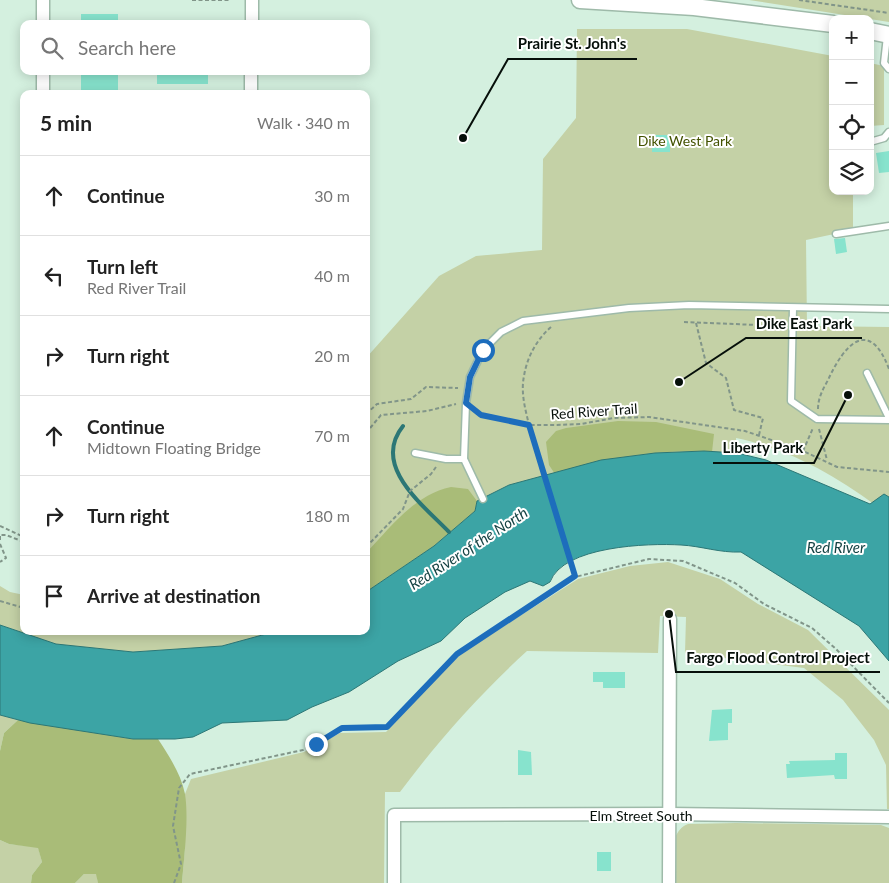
<!DOCTYPE html>
<html lang="en">
<head>
<meta charset="utf-8">
<style>
	:root { --surface:#fff; --page:#f6f6f6; --text:#222; --muted:#767676; --line:#e0e0e0 }
	body { margin:0; font-family:Lato,sans-serif; background:var(--page); color:var(--text) }
	.controls { position:absolute; right:15px; top:15px; display:grid; overflow:hidden; border-radius:10px; box-shadow:0 2px 12px #0003 }
	.controls button { width:45px; height:45px; display:grid; place-items:center; padding:0; border:0; border-bottom:1px solid var(--line); background:var(--surface); color:var(--text); font:25px sans-serif }
	.stop { position:absolute; width:15px; height:15px; margin:-11px; border:4px solid #1d6dbc; border-radius:50%; background:#fff }
	.stop.end { background:#1d6dbc; border-color:#fff; box-shadow:0 1px 5px #0008 }
	.list { margin:0; padding:0; list-style:none }
	h2 { display:flex; justify-content:space-between; align-items:center; height:65px; margin:0; padding:0 20px; font-size:21px }
	h2 small { font-size:16px; font-weight:400; color:var(--muted) }
	.list li { display:grid; grid-template-columns:32px 1fr auto; gap:15px; align-items:center; box-sizing:border-box; height:80px; padding:0 20px; border-top:1px solid var(--line) }
	.list b { display:block; font-size:19px; white-space:nowrap }
	.list p { margin:0; font-size:16px; white-space:nowrap; color:var(--muted) }
	.list em { font-size:16px; font-style:normal; color:var(--muted) }
	.icon { flex:none; width:28px; height:28px; fill:none; stroke:currentColor; stroke-width:2; stroke-linecap:round; stroke-linejoin:round }
	.map { position:relative; flex:none; width:889px; height:883px; overflow:hidden }
	.search { position:absolute; background:var(--surface); box-shadow:0 2px 12px #0003; left:20px; top:20px; width:350px; height:55px; display:flex; align-items:center; gap:12px; box-sizing:border-box; padding:0 18px; border-radius:10px; color:var(--muted); font-size:19px }
	.panel { position:absolute; background:var(--surface); box-shadow:0 2px 12px #0003; left:20px; top:90px; width:350px; height:545px; border-radius:10px }
	.map>svg:first-child { display:block }
	.green { fill:#c4d1a6 }
	.forest { fill:#a9bc78 }
	.water { fill:#3ca4a5; stroke:#2c7776 }
	.lines { fill:none; stroke-linecap:round; stroke-linejoin:round }
	.stream { stroke:#2c7776; stroke-width:4 }
	.building { fill:#87e3cd }
	.service-casing { stroke:#9ebaa9; stroke-width:9 }
	.minor-casing { stroke:#9ebaa9; stroke-width:15 }
	.tertiary-casing { stroke:#9ebaa9; stroke-width:19 }
	.path { stroke:#819589; stroke-width:2; stroke-dasharray:4 2.5; stroke-linecap:butt }
	.service { stroke:#fff; stroke-width:6 }
	.minor { stroke:#fff; stroke-width:12 }
	.tertiary { stroke:#fff; stroke-width:16 }
	.route { stroke:#1d6dbc; stroke-width:6 }
	.labels { text-anchor:middle; dominant-baseline:central; stroke-width:4; stroke-linejoin:round; paint-order:stroke }
	.park-label { font-size:14px; fill:#435200; stroke:#fff }
	.street-label { font-size:14px; fill:#060f0a; stroke:#fff }
	.water-label { font-size:15px; font-style:italic; fill:#154344; stroke:#fff }
	.leader { fill:none; stroke:#060f0a; stroke-width:2 }
	.callout-dot { fill:#060f0a; stroke:#fff; stroke-width:2 }
	.callout-label { font-size:15px; text-anchor:middle; font-weight:bold; fill:#060f0a; stroke:#fff; stroke-width:4; stroke-linejoin:round; paint-order:stroke }
</style>
</head>
<body>
<div class="map">
<svg width="889" height="883" viewBox="0 0 889 883">
	<rect width="100%" height="100%" fill="#d4f0df"/>
	<g class="green">
		<path d="M749,0H889V22L870,19Z"/>
		<path d="M577,29H687L833,56V191H853V230L806,240L807,326L889,327V515C843,480 794,450 736,438L737,453L704,451L555,474L509,485L477,501L366,592V358L439,276L476,256L542,250L543,159L576,118Z"/>
		<path d="M870,63L884,66V125L870,126Z"/>
		<path d="M668,562L720,579L758,604L808,630L889,710V809H887L886,765L874,740L843,700L804,668L685,653L686,617L660,616L658,653L527,651C480,694 438,741 400,792H385L384,883H182L185,847V794L191,779L304,752L340,733L386,732L447,667L465,651L578,579L630,566Z"/>
		<path d="M0,586L10,592L24,595V631H277L222,646L133,652L56,644L0,625Z"/>
		<path d="M0,715L18,720L4,733L0,751Z"/>
		<path d="M736,823L881,825L889,828V883H673C674,864 667,832 688,824Z"/>
		<path d="M0,840L9,844L38,847L42,862L32,875L31,883H0Z"/>
		<path d="M84,874H97L98,883H75Z"/>
	</g>
	<g class="forest">
		<path d="M618,421L656,422L714,434L712,452C659,448 605,459 555,474L549,465L546,442L556,431L566,428Z"/>
		<path d="M451,487L468,489L477,501L475,511L434,546L366,592V553C391,527 414,495 451,487Z"/>
		<path d="M18,720L133,739H158C169,756 181,774 185,794C189,819 184,857 182,883H98L96,874H84L75,883H31L32,875L42,862L38,848L9,844L0,840V751L4,733Z"/>
	</g>
	<path class="water" d="M704,451L737,453L766,460L870,504L884,494L889,497V661L859,626L741,552C720,553 701,546 681,545C648,543 563,546 550,582L543,586L530,581L505,592L465,618L441,641L398,661L349,692L312,707L287,720L222,723L193,737L175,739H133L30,723L0,715V625L56,644L133,652L222,646L277,631H366V592L434,546L475,511L477,501L509,485L601,460L655,453Z"/>
	<g class="lines">
		<path class="stream" d="M403,426C371,466 423,505 449,532"/>
	</g>
	<g class="building">
		<rect x="81" y="14" width="37" height="10"/>
		<rect x="81" y="71" width="37" height="23"/>
		<rect x="157" y="71" width="51" height="13"/>
		<rect x="652" y="135" width="18" height="17"/>
		<path d="M889,151V172L879,173L876,153Z"/>
		<path d="M845,238L847,252L836,254L834,239Z"/>
		<path d="M593,672H625V688H603V682H593Z"/>
		<path d="M732,709V723H728V740L709,741L712,710Z"/>
		<path d="M518,750L531,752L532,775H518Z"/>
		<path d="M835,753H847V779H835L834,775L787,778L786,764H790L789,761L835,760Z"/>
		<rect x="597" y="852" width="14" height="19"/>
	</g>
	<g class="lines">
		<defs>
			<g id="service">
				<path d="M887,36L884,63L889,69"/>
				<path d="M870,142L884,138L889,132"/>
				<path d="M836,234L889,226"/>
				<path d="M793,308L791,401L817,419L889,420"/>
				<path d="M867,373L889,418"/>
				<path d="M415,453L446,459H464"/>
				<path d="M483,499L464,459L466,403L470,377L483,350L501,332L523,321L629,308L689,305L889,309"/>
			</g>
			<g id="minor">
				<path d="M43,24V0"/>
				<path d="M252,24V0"/>
				<path d="M43,94V71"/>
				<path d="M251,94V71"/>
				<path d="M394,883V815L669,814L889,817"/>
				<path d="M669,883L670,619"/>
			</g>
			<g id="tertiary">
				<path d="M580,0L694,7L833,24"/>
				<path d="M870,31L889,35"/>
			</g>
		</defs>
		<use href="#service" class="service-casing"/>
		<use href="#minor" class="minor-casing"/>
		<use href="#tertiary" class="tertiary-casing"/>
		<g class="path">
			<path d="M192,0H230"/>
			<path d="M799,0L889,13"/>
			<path d="M684,322L782,326"/>
			<path d="M696,323L706,363L726,378L734,410L763,418L759,435"/>
			<path d="M551,327C537,339 527,357 524,376C520,395 527,415 531,433C543,481 560,529 575,576"/>
			<path d="M818,409C818,398 823,389 828,380C844,345 869,316 889,369"/>
			<path d="M475,410L481,415L529,425H557L581,424L614,418L649,417L745,431L801,450L837,467L889,472"/>
			<path d="M366,414L377,404L411,399L426,387L458,388"/>
			<path d="M819,429L827,460"/>
			<path d="M366,433L381,415L427,411L456,404"/>
			<path d="M803,451L813,428"/>
			<path d="M0,526L24,537"/>
			<path d="M0,540V535H6L24,542"/>
			<path d="M0,544L6,558L0,562"/>
			<path d="M366,547L403,509L410,491L431,474L436,467"/>
			<path d="M0,601L24,608"/>
			<path d="M174,883L181,864L173,826L179,788L190,774L303,750L342,728L387,727L457,654L520,611L575,577L649,559L683,561L735,583L764,604L812,628L836,649L889,703"/>
		</g>
		<use href="#service" class="service"/>
		<use href="#minor" class="minor"/>
		<use href="#tertiary" class="tertiary"/>
	</g>
	<g class="lines">
		<path class="route" d="M316,744L342,728L387,727L457,654L575,576L529,425L481,415L466,403L470,377L483,350"/>
	</g>
	<g class="labels">
		<g class="park-label">
			<text x="685" y="140">Dike West Park</text>
		</g>
		<g class="street-label">
			<text transform="translate(594 411) rotate(-4)">Red River Trail</text>
			<text x="641" y="815">Elm Street South</text>
		</g>
		<g class="water-label">
			<text x="836" y="547">Red River</text>
			<text transform="translate(468 548) rotate(-33)">Red River of the North</text>
		</g>
	</g>
	<path class="leader" d="M463 138L508 59H637M679 382L746 338H862M848 395L814 463H713M669 614L676 672H880"/>
	<g class="callout-dot">
		<circle cx="463" cy="138" r="5"/>
		<circle cx="679" cy="382" r="5"/>
		<circle cx="848" cy="395" r="5"/>
		<circle cx="669" cy="614" r="5"/>
	</g>
	<g class="callout-label">
		<text x="572" y="49">Prairie St. John's</text>
		<text x="804" y="329">Dike East Park</text>
		<text x="763" y="453">Liberty Park</text>
		<text x="778" y="663">Fargo Flood Control Project</text>
	</g>
</svg>
<div class="controls">
<button>+</button>
<button>−</button>
<button><svg class="icon" aria-label="locate" viewBox="0 0 24 24"><circle cx="12" cy="12" r="6"/><path d="M12 2v4M12 18v4M2 12h4M18 12h4"/></svg></button>
<button><svg class="icon" aria-label="layers" viewBox="0 0 24 24"><path d="M12 4l9 5-9 5-9-5zM3 14l9 5 9-5"/></svg></button>
</div>
<div class="stop" style="left:483px;top:350px"></div>
<div class="stop end" style="left:316px;top:744px"></div>
<div class="search"><svg class="icon" aria-label="search" viewBox="0 0 24 24"><circle cx="10" cy="10" r="6"/><path d="M15 15l6 6"/></svg>Search here</div>
<section class="panel">
<h2>5 min<small>Walk · 340 m</small></h2>
<ul class="list">
<li><svg class="icon" aria-label="ahead" viewBox="0 0 24 24"><path d="M12 20V5M6 11l6-6 6 6"/></svg><div><b>Continue</b></div><em>30 m</em></li>
<li><svg class="icon" aria-label="left" viewBox="0 0 24 24"><path d="M17 20v-9H6M10 6l-5 5 5 5"/></svg><div><b>Turn left</b><p>Red River Trail</p></div><em>40 m</em></li>
<li><svg class="icon" aria-label="right" viewBox="0 0 24 24"><path d="M7 20v-9h11M14 6l5 5-5 5"/></svg><div><b>Turn right</b></div><em>20 m</em></li>
<li><svg class="icon" aria-label="ahead" viewBox="0 0 24 24"><path d="M12 20V5M6 11l6-6 6 6"/></svg><div><b>Continue</b><p>Midtown Floating Bridge</p></div><em>70 m</em></li>
<li><svg class="icon" aria-label="right" viewBox="0 0 24 24"><path d="M7 20v-9h11M14 6l5 5-5 5"/></svg><div><b>Turn right</b></div><em>180 m</em></li>
<li><svg class="icon" aria-label="arrive" viewBox="0 0 24 24"><path d="M6 21V4h12l-3 4 3 4H6"/></svg><div><b>Arrive at destination</b></div></li>
</ul>
</section>
</div>
</body>
</html>
